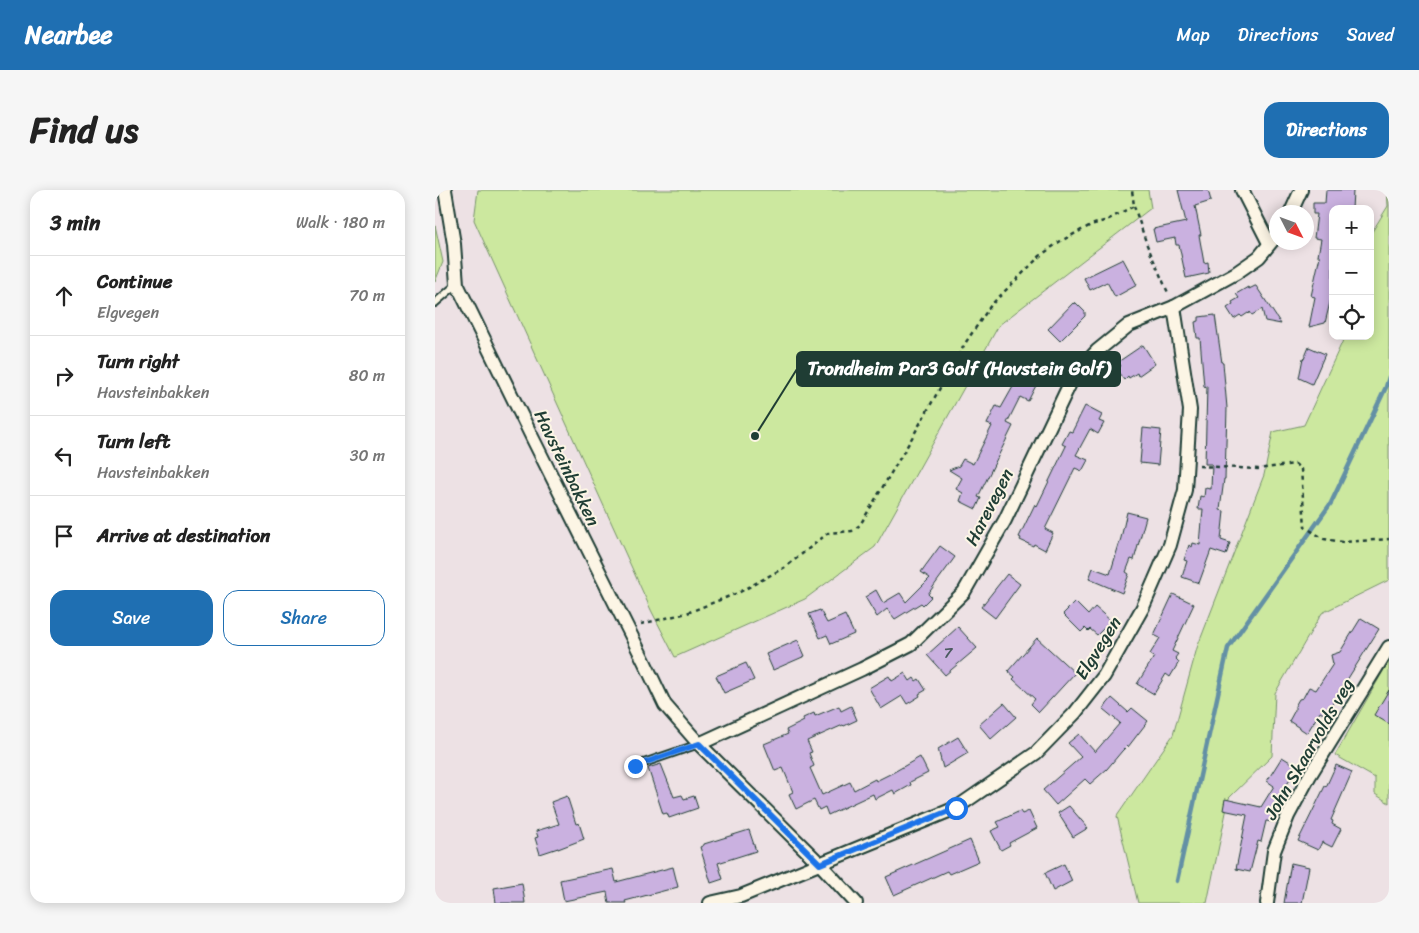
<!DOCTYPE html>
<html lang="en">
<head>
<meta charset="utf-8">
<style>
	:root { --surface:#fff; --page:#f6f6f6; --text:#222; --muted:#767676; --line:#e0e0e0; --accent:#1f6fb2 }
	body { margin:0; font-family:Sriracha,sans-serif; background:var(--page); color:var(--text) }
	.controls { position:absolute; right:15px; top:15px; display:grid; overflow:hidden; border-radius:10px; box-shadow:0 2px 12px #0003 }
	.controls button { width:45px; height:45px; display:grid; place-items:center; padding:0; border:0; border-bottom:1px solid var(--line); background:var(--surface); color:var(--text); font:25px sans-serif }
	.compass { position:absolute; left:834px; top:15px; width:45px; height:45px; border-radius:50%; background:var(--surface); box-shadow:0 2px 12px #0003; rotate:132deg }
	.stop { position:absolute; width:15px; height:15px; margin:-11px; border:4px solid #1a73e8; border-radius:50%; background:#fff }
	.stop.end { background:#1a73e8; border-color:#fff; box-shadow:0 1px 5px #0008 }
	.list { margin:0; padding:0; list-style:none }
	h2 { display:flex; justify-content:space-between; align-items:center; height:65px; margin:0; padding:0 20px; font-size:21px }
	h2 small { font-size:16px; font-weight:400; color:var(--muted) }
	.list li { display:grid; grid-template-columns:32px 1fr auto; gap:15px; align-items:center; box-sizing:border-box; height:80px; padding:0 20px; border-top:1px solid var(--line) }
	.list b { display:block; font-size:19px; white-space:nowrap }
	.list p { margin:0; font-size:16px; white-space:nowrap; color:var(--muted) }
	.list em { font-size:16px; font-style:normal; color:var(--muted) }
	.actions { display:flex; gap:10px; padding:15px 20px }
	.actions a { flex:1; padding:11px 0; border:1px solid var(--accent); border-radius:15px; text-align:center; font-size:18px; color:var(--accent) }
	.actions .main { background:var(--accent); color:#fff }
	.icon { flex:none; width:28px; height:28px; fill:none; stroke:currentColor; stroke-width:2; stroke-linecap:round; stroke-linejoin:round }
	.map { position:relative; flex:none; width:954px; height:713px; overflow:hidden; border-radius:15px }
	header { display:flex; align-items:center; gap:30px; box-sizing:border-box; height:70px; padding:0 25px; background:var(--accent); color:#fff }
	header strong { font-size:24px }
	nav { display:flex; gap:28px; margin-inline-start:auto; font-size:18px }
	.intro { display:flex; align-items:center; justify-content:space-between; box-sizing:border-box; height:120px; padding:0 30px }
	h1 { margin:0; font-size:35px }
	.button { padding:12px 22px; border-radius:15px; background:var(--accent); color:#fff; font-size:18px; font-weight:700 }
	main { display:flex; gap:30px; padding:0 30px }
	aside { flex:1; background:var(--surface); border-radius:15px; box-shadow:0 2px 12px #0003 }
	.map>svg:first-child { display:block }
	.green { fill:#cce89f; stroke:#76926a }
	.lines { fill:none; stroke-linecap:round; stroke-linejoin:round }
	.stream { stroke:#6490a5; stroke-width:4.5 }
	.building { fill:#cab1e0; stroke:#1f3d34 }
	.service-casing { stroke:#1f3d34; stroke-width:10 }
	.minor-casing { stroke:#1f3d34; stroke-width:16 }
	.path { stroke:#1f3d34; stroke-width:2.5; stroke-dasharray:4 4; stroke-linecap:butt }
	.service { stroke:#fcf5e5; stroke-width:6 }
	.minor { stroke:#fcf5e5; stroke-width:12 }
	.route { stroke:#1a73e8; stroke-width:6 }
	.labels { text-anchor:middle; dominant-baseline:central; stroke-width:4; stroke-linejoin:round; paint-order:stroke }
	.number-label { font-size:15px; fill:#4a5a5f }
	.street-label { font-size:18px; fill:#1f3d34; stroke:#fcf5e5 }
	.leader { fill:none; stroke:#1f3d34; stroke-width:2 }
	.callout-dot { fill:#1f3d34; stroke:#fcf5e5; stroke-width:2 }
	.callout { fill:#1f3d34; stroke:#1f3d34; stroke-width:2 }
	.callout-label { font-size:19px; text-anchor:middle; font-weight:bold; fill:#fff }
</style>
</head>
<body>
<header>
<strong>Nearbee</strong>
<nav><a>Map</a><a>Directions</a><a>Saved</a></nav>
</header>
<div class="intro"><h1>Find us</h1><a class="button">Directions</a></div>
<main>
<aside>
<h2>3 min<small>Walk · 180 m</small></h2>
<ul class="list">
<li><svg class="icon" aria-label="ahead" viewBox="0 0 24 24"><path d="M12 20V5M6 11l6-6 6 6"/></svg><div><b>Continue</b><p>Elgvegen</p></div><em>70 m</em></li>
<li><svg class="icon" aria-label="right" viewBox="0 0 24 24"><path d="M7 20v-9h11M14 6l5 5-5 5"/></svg><div><b>Turn right</b><p>Havsteinbakken</p></div><em>80 m</em></li>
<li><svg class="icon" aria-label="left" viewBox="0 0 24 24"><path d="M17 20v-9H6M10 6l-5 5 5 5"/></svg><div><b>Turn left</b><p>Havsteinbakken</p></div><em>30 m</em></li>
<li><svg class="icon" aria-label="arrive" viewBox="0 0 24 24"><path d="M6 21V4h12l-3 4 3 4H6"/></svg><div><b>Arrive at destination</b></div></li>
</ul>
<div class="actions"><a class="main">Save</a><a>Share</a></div>
</aside>
<div class="map">
<svg width="954" height="713" viewBox="0 0 954 713">
	<rect width="100%" height="100%" fill="#ede1e4"/>
	<filter id="ink" filterUnits="userSpaceOnUse"><feTurbulence type="fractalNoise" baseFrequency=".02" numOctaves="2"/><feDisplacementMap in="SourceGraphic" scale="10" xChannelSelector="R" yChannelSelector="G"/><feConvolveMatrix kernelMatrix="1 2 1 2 8 2 1 2 1" color-interpolation-filters="sRGB"/></filter>
	<g filter="url(#ink)">
		<g class="green">
			<path d="M43,0H713L716,18L564,135L440,357L370,409L240,467L216,420L39,30Z"/>
			<path d="M952,0H954V390L887,423L840,503L837,566L794,608L772,713H703L682,626L738,545L762,458L829,285L838,242L869,235L910,146H935V45L953,16Z"/>
			<path d="M0,35L8,72L0,92Z"/>
			<path d="M954,471V613L940,604V588L900,565Z"/>
		</g>
		<g class="lines">
			<path class="stream" d="M742,691L793,458L896,313L951,197L954,187"/>
		</g>
		<g class="building">
			<path d="M743,0H773L776,11L760,16L766,45H764L769,73L773,72L774,83L751,88L744,55H741L740,48L721,52L718,39L751,32Z"/>
			<path d="M891,0H916L918,1L917,19L898,18V100L890,133L874,137L880,107L876,106L885,66H883L886,49L879,48L882,24H878V13H890Z"/>
			<path d="M688,69L702,95L680,107L672,92L655,100L649,88Z"/>
			<path d="M820,96H821L846,134L830,131L827,119L817,125L815,122L814,124L813,123L807,127L805,125L799,129L792,118L798,114L797,112L804,108L801,104L813,97L814,99Z"/>
			<path d="M640,112L650,122V126L625,151L613,139L638,113L639,114Z"/>
			<path d="M780,125L787,173H788L792,218L790,289H789L785,320L789,321L786,350L795,353L791,365L776,360L764,393L747,387L752,371L749,370L754,355L757,357L758,353L765,355L768,319H763L765,306L769,307L770,298L776,299L777,274H770L772,196L769,197L765,148H762L760,132L764,131V127Z"/>
			<path d="M708,155L720,174L703,186L702,183L694,188L693,186L689,190L681,179L686,176L683,172Z"/>
			<path d="M874,157L890,164L877,194L864,188L868,168L869,169Z"/>
			<path d="M592,172L608,182L593,211L585,207L572,233L578,236L543,307L546,308L541,319L525,311L528,303L521,299L527,288L514,280L524,276L528,269L538,274L557,236L552,234L561,216L566,218Z"/>
			<path d="M650,216L667,225L664,231L669,233L663,244L655,239L641,265L653,270L647,281L640,278L610,339L618,343L610,360L599,354L598,356L585,350L586,348L584,347L600,314L602,316L631,256L627,254L634,241L637,242Z"/>
			<path d="M708,238L726,240L723,275L705,273Z"/>
			<path d="M692,322L711,327L699,370L696,369L691,382L694,384L687,403L654,389L658,378L675,384L686,348Z"/>
			<path d="M505,356L520,367L493,404L496,407L488,415L486,413L460,429L452,419L442,427L430,407L441,400L448,413L465,403L471,412L495,388L486,382L491,375Z"/>
			<path d="M572,384L585,394L560,428L546,417Z"/>
			<path d="M738,404L759,414L737,461L743,464L740,468L744,472L735,487L731,484L719,504L702,494L719,467L715,464L725,448L719,445Z"/>
			<path d="M640,412L653,425L660,417L676,431L662,445L655,439L653,441L650,438L646,442L628,424Z"/>
			<path d="M385,420L392,433L410,425L419,444L396,454L392,445L385,448L374,424Z"/>
			<path d="M926,428L944,439L890,525L885,522L872,543L854,531L860,520V516L864,509L868,508L874,497L881,500L898,474L896,465L905,462Z"/>
			<path d="M523,437L542,458L510,485L492,465Z"/>
			<path d="M602,448L640,483L604,522L596,514L600,509L578,489L580,487L573,481Z"/>
			<path d="M363,450L370,466L338,480L331,464Z"/>
			<path d="M311,473L319,490L289,503L281,486Z"/>
			<path d="M470,483L475,491L479,488L481,491L484,489L491,500L484,504L485,506L472,514L467,506L446,519L434,498L454,486L457,491Z"/>
			<path d="M954,500V534L939,525Z"/>
			<path d="M677,508L693,522L697,518L713,531L693,557L692,556L687,561L672,579L655,594L650,589L621,615L608,600L646,567L633,553L644,544L660,562L685,533L668,519Z"/>
			<path d="M569,513L581,527L556,549L544,535Z"/>
			<path d="M404,516L406,521L416,516L422,530L409,536L408,535L372,551L377,562L374,563L379,576L375,578L387,605L415,592L419,600L440,589L441,591L459,582L485,567L493,583L475,592L476,595L460,604L458,600L440,609L438,604L393,625L390,617L384,620L379,610L361,619L354,604L358,602L348,578L340,581L329,554L353,544L351,540L369,531L368,528L379,523L380,526Z"/>
			<path d="M523,547L533,563L508,578L503,559Z"/>
			<path d="M847,567L860,575L856,583L858,584L844,609L839,632L831,631L826,652L823,651L815,682L801,679L812,625L788,620L790,609L826,617L839,596L832,591Z"/>
			<path d="M226,574L239,607L247,605L249,609L259,606L263,618L234,628L232,623L228,624L213,578Z"/>
			<path d="M901,575L917,582L896,630L898,631L897,634L906,639L897,657L887,652L883,660L863,651L890,596L891,597Z"/>
			<path d="M132,606L141,634L144,633L149,649L123,659V658L105,664L100,648L103,647L101,641L124,634L116,612Z"/>
			<path d="M634,616L653,638L638,647L623,623Z"/>
			<path d="M585,621L587,624L594,621L602,638L574,653L575,655L566,660L556,641L565,637L562,632Z"/>
			<path d="M314,640L321,661L283,673L288,689L276,693L265,657L269,655V654Z"/>
			<path d="M535,650L544,671L514,684L512,681L459,705L451,687Z"/>
			<path d="M856,673L874,677L867,713H849Z"/>
			<path d="M629,674L637,691L618,701L610,683Z"/>
			<path d="M238,677L243,697L190,711L191,713H174L172,702L129,711L125,690L178,679L181,692Z"/>
			<path d="M87,693L90,713H61L59,698Z"/>
		</g>
		<g class="lines">
			<defs>
				<g id="service">
					<path d="M0,113L22,94"/>
					<path d="M200,576L264,554"/>
				</g>
				<g id="minor">
					<path d="M10,0L19,54L22,94L98,249L209,471L230,515L264,554L385,674L421,713"/>
					<path d="M807,0L834,53"/>
					<path d="M856,22L866,0"/>
					<path d="M264,554L427,479L476,454L529,402L570,330L638,187L662,161L694,135L739,117L801,83L824,67L842,45"/>
					<path d="M275,713L306,706L521,618L601,563L640,523L669,486L708,417L735,355L750,300L755,220L739,117"/>
					<path d="M832,713L839,661L853,626L875,585L954,457"/>
				</g>
			</defs>
			<use href="#service" class="service-casing"/>
			<use href="#minor" class="minor-casing"/>
			<g class="path">
				<path d="M699,16L712,55L734,105"/>
				<path d="M764,276L823,279L860,274L866,279L870,337L889,349L908,352L954,349"/>
				<path d="M206,434L252,423L305,402L352,376L393,343L417,341L425,335L474,253L531,152L556,115L605,66L624,52L656,35L672,30L699,16L697,0"/>
			</g>
			<use href="#service" class="service"/>
			<use href="#minor" class="minor"/>
		</g>
	</g>
	<g class="lines" filter="url(#ink)">
		<path class="route" d="M200,576L264,554L385,674L521,618"/>
	</g>
	<g class="labels">
		<g class="number-label">
			<text x="513" y="463">7</text>
		</g>
		<g class="street-label">
			<text transform="translate(132 278) rotate(64)">Havsteinbakken</text>
			<text transform="translate(554 317) rotate(-63)">Harevegen</text>
			<text transform="translate(663 458) rotate(-58)">Elgvegen</text>
			<text transform="translate(874 559) rotate(-60)">John Skaarvolds veg</text>
		</g>
	</g>
	<path class="leader" d="M320 246L362 179"/>
	<circle class="callout-dot" cx="320" cy="246" r="5"/>
	<rect class="callout" x="362" y="162" width="323" height="34" rx="5"/>
	<g class="callout-label">
		<text x="524" y="185">Trondheim Par3 Golf (Havstein Golf)</text>
	</g>
</svg>
<div class="controls">
<button>+</button>
<button>−</button>
<button><svg class="icon" aria-label="locate" viewBox="0 0 24 24"><circle cx="12" cy="12" r="6"/><path d="M12 2v4M12 18v4M2 12h4M18 12h4"/></svg></button>
</div>
<svg class="compass" viewBox="-18 -18 36 36"><path d="M0-13l5 13h-10z" fill="#e53935"/><path d="M0 13l5-13h-10z" fill="#767676"/></svg>
<div class="stop" style="left:521px;top:618px"></div>
<div class="stop end" style="left:200px;top:576px"></div>
</div>
</main>
</body>
</html>
